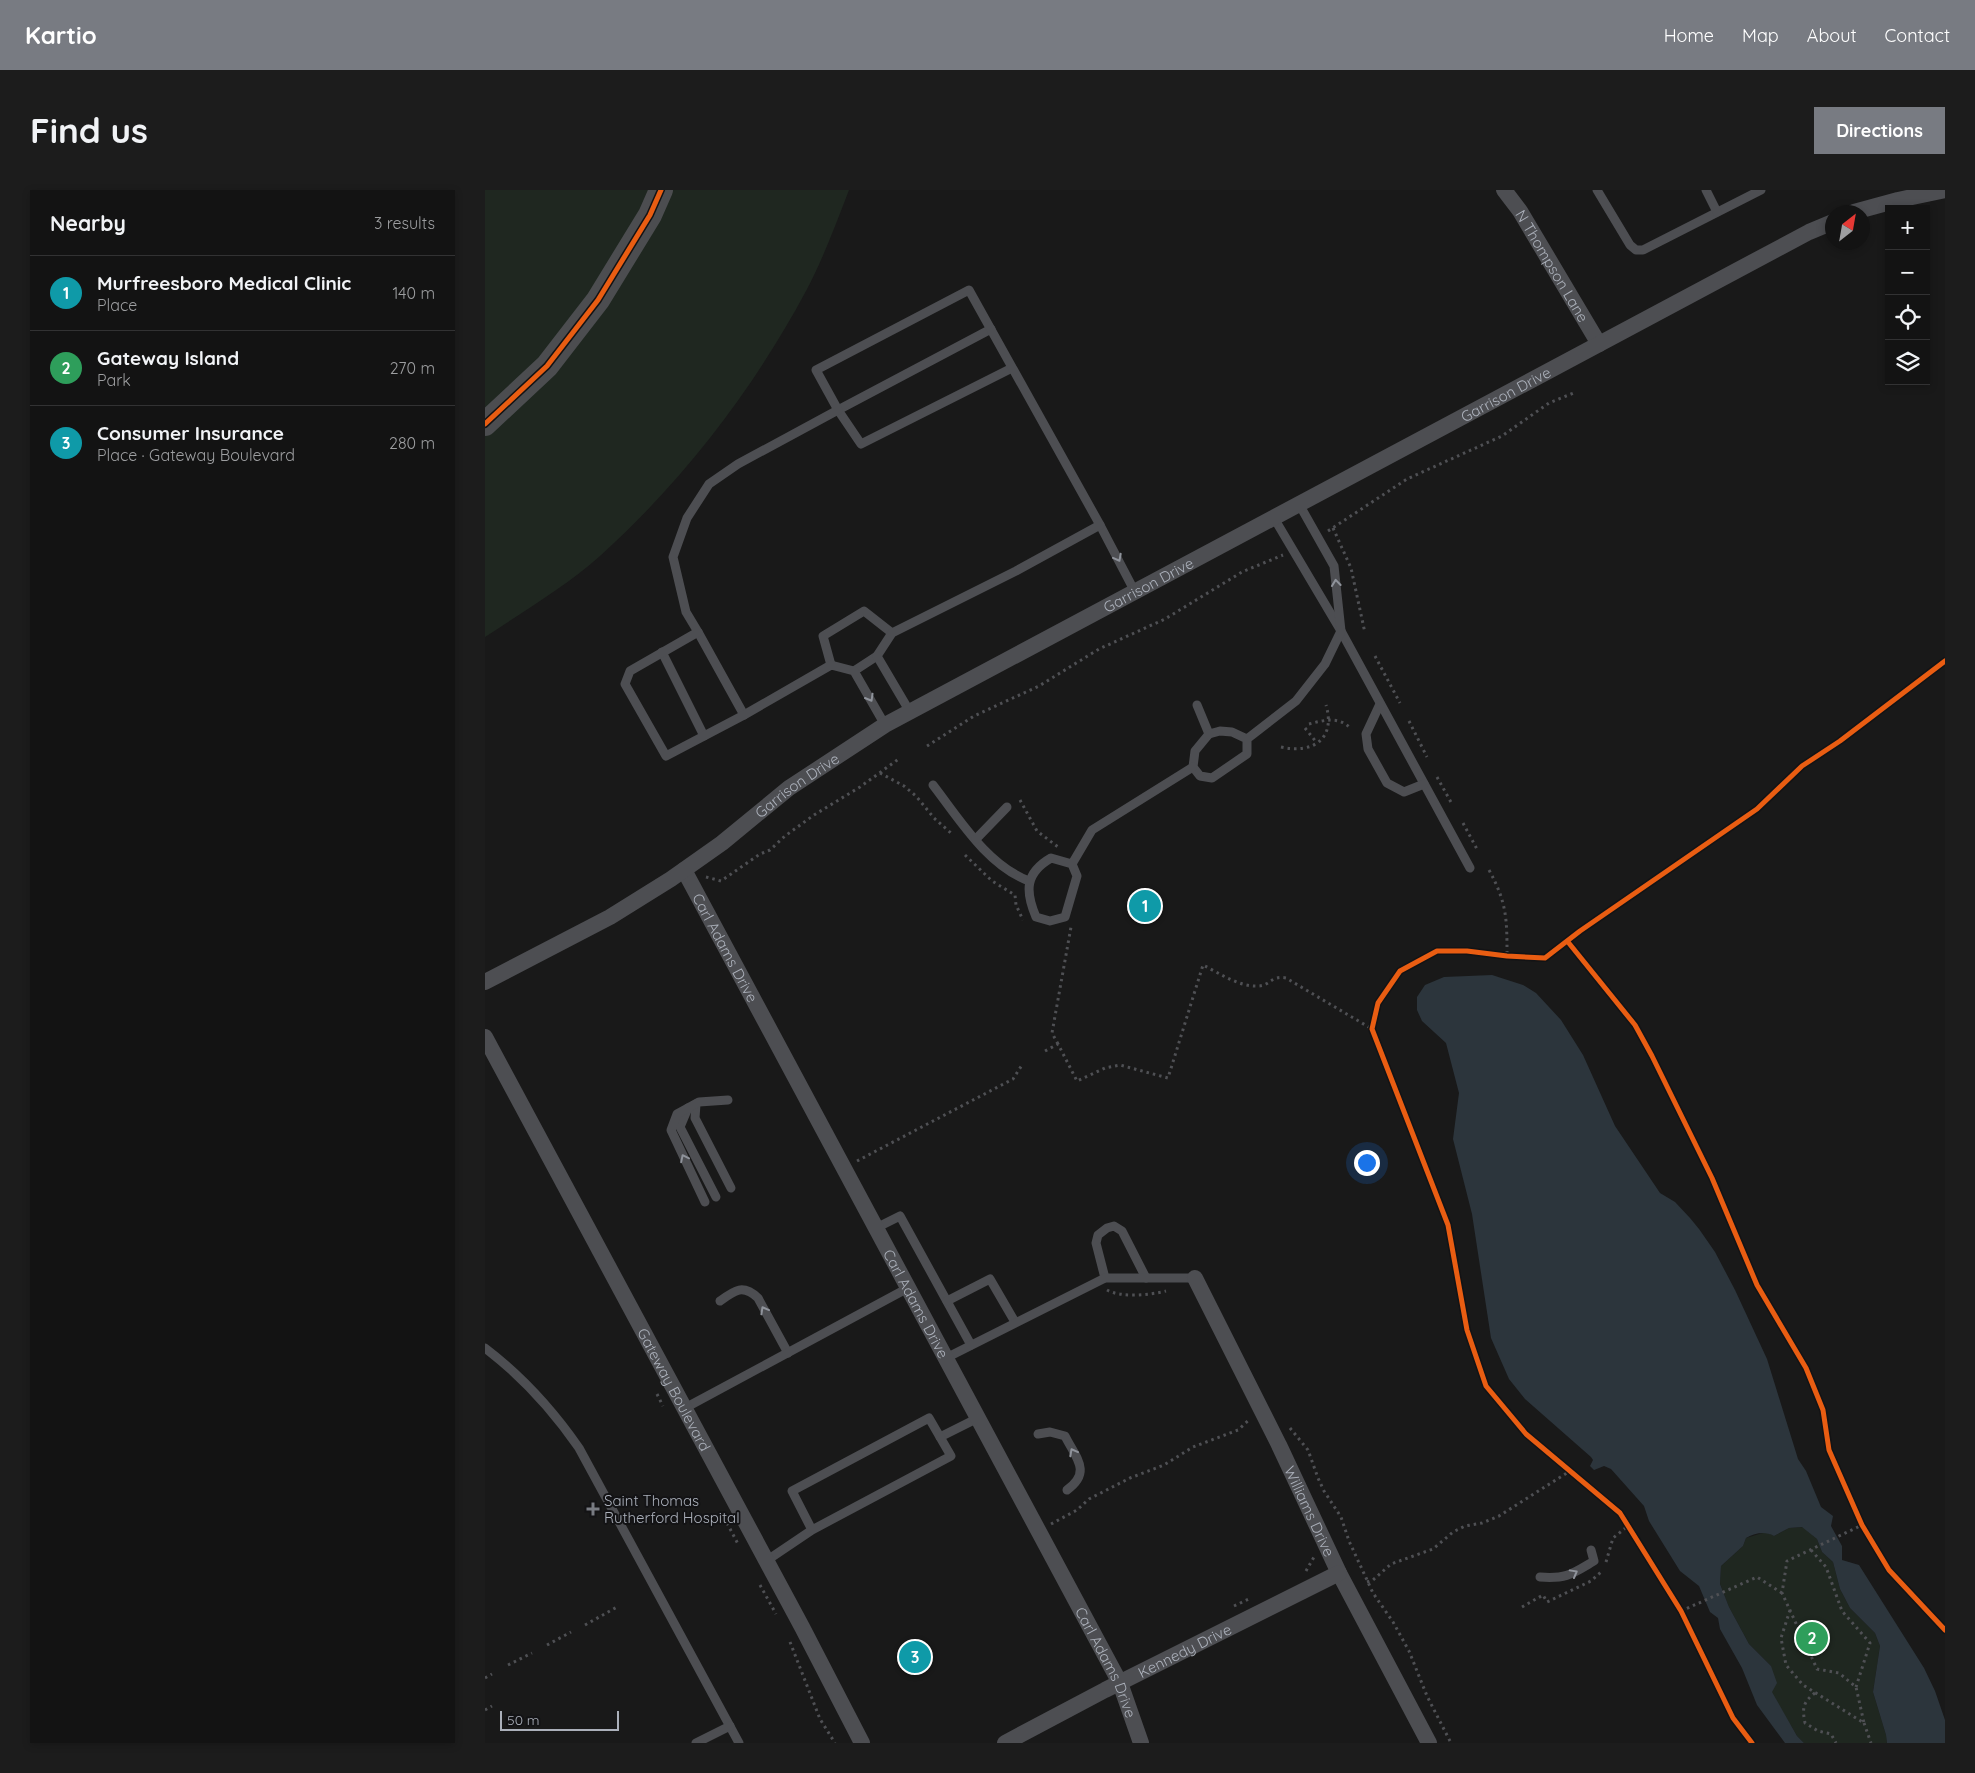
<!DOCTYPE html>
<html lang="en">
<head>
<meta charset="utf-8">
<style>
	:root { --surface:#131313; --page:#1c1c1c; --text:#f1f3f6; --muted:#9d9ea0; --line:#323233; --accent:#787b82 }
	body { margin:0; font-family:Quicksand,sans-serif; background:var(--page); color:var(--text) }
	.controls { position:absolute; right:15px; top:15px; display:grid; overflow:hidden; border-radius:0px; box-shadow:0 2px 8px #0003 }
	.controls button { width:45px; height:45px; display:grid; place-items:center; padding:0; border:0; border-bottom:1px solid var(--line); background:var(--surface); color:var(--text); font:25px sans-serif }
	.compass { position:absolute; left:1340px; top:15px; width:45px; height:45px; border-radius:50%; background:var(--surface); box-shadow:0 2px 8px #0003; rotate:31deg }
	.scale { position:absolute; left:15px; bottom:12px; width:119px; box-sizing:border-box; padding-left:5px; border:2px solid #abb0ba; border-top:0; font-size:14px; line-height:18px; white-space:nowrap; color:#abb0ba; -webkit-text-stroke:4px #131315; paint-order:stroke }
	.you { position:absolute; left:881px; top:972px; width:18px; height:18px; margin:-12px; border:4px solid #fff; border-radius:50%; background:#1a73e8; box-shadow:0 0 0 8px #1a73e833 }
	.badge { display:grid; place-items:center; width:32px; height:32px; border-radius:50%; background:var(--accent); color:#fff; font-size:16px; font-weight:700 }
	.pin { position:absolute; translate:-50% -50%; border:2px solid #fff; box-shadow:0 1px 5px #0006 }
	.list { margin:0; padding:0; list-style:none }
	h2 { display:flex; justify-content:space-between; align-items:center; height:65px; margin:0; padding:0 20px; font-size:21px }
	h2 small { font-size:16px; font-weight:400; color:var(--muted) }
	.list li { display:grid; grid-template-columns:32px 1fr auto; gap:15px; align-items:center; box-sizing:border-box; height:75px; padding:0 20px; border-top:1px solid var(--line) }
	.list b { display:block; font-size:19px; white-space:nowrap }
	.list p { margin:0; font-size:16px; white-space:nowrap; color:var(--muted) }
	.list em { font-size:16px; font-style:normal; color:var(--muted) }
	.icon { flex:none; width:28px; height:28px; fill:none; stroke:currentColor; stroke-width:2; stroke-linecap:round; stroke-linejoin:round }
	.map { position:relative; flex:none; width:1460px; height:1553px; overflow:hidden; border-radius:0px }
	header { display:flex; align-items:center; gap:30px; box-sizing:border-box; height:70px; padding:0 25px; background:var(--accent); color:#fff }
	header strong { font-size:24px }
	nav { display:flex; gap:28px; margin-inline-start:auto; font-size:18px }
	.intro { display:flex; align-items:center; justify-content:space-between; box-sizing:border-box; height:120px; padding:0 30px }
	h1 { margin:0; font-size:35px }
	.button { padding:12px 22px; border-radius:0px; background:var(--accent); color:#fff; font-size:18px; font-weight:700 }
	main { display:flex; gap:30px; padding:0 30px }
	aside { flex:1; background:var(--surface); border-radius:0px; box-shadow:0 2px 8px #0003 }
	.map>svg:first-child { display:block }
	.green { fill:#1f2720 }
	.water { fill:#2c353c }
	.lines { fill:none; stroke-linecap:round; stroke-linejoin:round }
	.path { stroke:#4f5054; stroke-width:3; stroke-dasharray:2.5 4; stroke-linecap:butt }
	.lane { stroke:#4d4e52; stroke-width:9 }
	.street { stroke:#4d4e52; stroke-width:16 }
	.secondary { stroke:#4c4d50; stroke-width:24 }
	.cycleway-casing { stroke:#131315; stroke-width:8 }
	.cycleway { stroke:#e95d12; stroke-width:5 }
	.oneway { stroke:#8f939b }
	.poi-dot { fill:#787b82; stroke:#131315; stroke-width:2 }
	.labels { text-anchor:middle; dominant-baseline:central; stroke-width:4; stroke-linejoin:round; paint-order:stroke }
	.street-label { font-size:15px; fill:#abb0ba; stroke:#131315 }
	.poi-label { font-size:15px; fill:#abb0ba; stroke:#131315; text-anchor:start }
</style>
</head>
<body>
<header>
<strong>Kartio</strong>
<nav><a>Home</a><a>Map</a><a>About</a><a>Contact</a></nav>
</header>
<div class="intro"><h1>Find us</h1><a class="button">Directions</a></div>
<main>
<aside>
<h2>Nearby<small>3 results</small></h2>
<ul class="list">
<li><span class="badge" style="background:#0f9aa8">1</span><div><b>Murfreesboro Medical Clinic</b><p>Place</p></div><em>140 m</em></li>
<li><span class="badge" style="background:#2e9e5b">2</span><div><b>Gateway Island</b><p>Park</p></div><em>270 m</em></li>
<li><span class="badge" style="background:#0f9aa8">3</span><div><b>Consumer Insurance</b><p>Place · Gateway Boulevard</p></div><em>280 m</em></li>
</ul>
</aside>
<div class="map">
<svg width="1460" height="1553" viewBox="0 0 1460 1553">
	<rect width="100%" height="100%" fill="#191919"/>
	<g class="green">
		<path d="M0,0H364C351,34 338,69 321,101C268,200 198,291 115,366C80,397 39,421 0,447Z"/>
		<path d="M1318,1337L1332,1349L1337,1362L1348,1372L1355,1399L1365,1418L1390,1443L1395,1456L1388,1502L1401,1545L1402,1553H1319L1312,1546L1286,1502V1476L1264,1454L1244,1417L1235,1394L1236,1376L1258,1356L1261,1348L1281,1342L1289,1346L1304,1338Z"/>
	</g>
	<path class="water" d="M1007,785L1038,795L1051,803L1076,830L1098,865L1130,936L1175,1003L1190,1012L1205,1028L1214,1039L1230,1062L1250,1100L1282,1169L1313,1269L1321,1281L1336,1317L1348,1326L1346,1336L1357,1356V1370L1374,1375L1439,1478L1450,1501L1460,1530V1553H1402L1401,1545L1388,1502L1395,1456L1390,1443L1365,1418L1355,1399L1348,1372L1337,1362L1332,1349L1317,1337L1304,1338L1289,1346C1279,1341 1271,1343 1261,1348L1258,1356L1236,1376L1235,1394L1244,1417L1264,1454L1286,1476L1292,1493L1287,1502L1312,1546L1319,1553H1300L1272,1515L1257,1478L1235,1439L1233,1428L1225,1422L1214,1396L1195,1381L1164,1331L1159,1316L1126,1279L1119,1276L1109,1280L1105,1276L1108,1270L1106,1267L1040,1209L1024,1189L1006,1148L987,1024L968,949L974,903L961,853L937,831L932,820V807L940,795L959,787Z"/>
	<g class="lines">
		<g class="path">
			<path d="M848,338L866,378L880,443"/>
			<path d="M843,341L922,289L1017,246L1064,213L1091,202"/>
			<path d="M890,466L915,513"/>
			<path d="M924,531L942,567"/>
			<path d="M824,534C839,530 855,526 866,539"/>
			<path d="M820,538L832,553"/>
			<path d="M442,556L489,526L554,496L614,459L680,429L757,382L798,365"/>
			<path d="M796,557C828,564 851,549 841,515"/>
			<path d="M395,583L419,596L431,606L449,628L467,644"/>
			<path d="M952,587L967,614"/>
			<path d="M535,610L552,641L573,657"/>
			<path d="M978,633L993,661"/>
			<path d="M480,665L507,691L530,705L531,715L538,730"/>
			<path d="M1004,680C1022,713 1022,729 1022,766"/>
			<path d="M221,687L236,691L275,664L285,660L300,646L329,625L375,597L415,568"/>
			<path d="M573,854L567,843L586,737"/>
			<path d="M560,861L573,854L592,891L620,878L635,875L683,888L718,775C734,783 754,797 773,796C785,796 786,785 801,788L887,839"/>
			<path d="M372,971L528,889L537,875"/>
			<path d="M622,1100C636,1108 665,1105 681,1101"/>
			<path d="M172,1204L178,1216"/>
			<path d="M805,1238L823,1260L833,1288L839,1301L856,1327L864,1351L888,1403L908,1432L924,1461L942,1506L966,1553"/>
			<path d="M242,1333L253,1354"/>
			<path d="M566,1334L592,1320L604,1309L645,1288L679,1275L708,1257L753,1240L765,1229"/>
			<path d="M1326,1360L1341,1377L1357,1421L1385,1453L1371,1497"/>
			<path d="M1121,1372L1128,1348L1143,1336"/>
			<path d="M821,1381L829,1367"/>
			<path d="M882,1392L888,1390L906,1374L948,1359L968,1342L980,1336L997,1333L1014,1326L1085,1281"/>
			<path d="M275,1395L291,1424"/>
			<path d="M749,1416L766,1408"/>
			<path d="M1037,1417L1058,1405L1062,1412L1106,1391L1116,1382"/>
			<path d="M1305,1420L1296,1448L1301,1475L1318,1495L1379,1533L1371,1497L1354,1483L1332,1479L1297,1403L1302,1371L1377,1335"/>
			<path d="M1196,1421L1272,1387L1297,1403"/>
			<path d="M100,1435L132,1417"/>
			<path d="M305,1452L335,1529L350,1553"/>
			<path d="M62,1455L86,1442"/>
			<path d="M23,1475L47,1463"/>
			<path d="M0,1488L7,1484"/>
			<path d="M1330,1503C1318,1512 1317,1518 1320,1533L1333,1541L1346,1544L1351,1553"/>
			<path d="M0,1520L7,1516"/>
			<path d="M1379,1533L1386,1553"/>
		</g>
		<g class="lane">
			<path d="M1112,0L1145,55L1151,60H1158L1276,0"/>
			<path d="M1221,0L1232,22"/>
			<path d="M506,139L353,220L376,254L527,178"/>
			<path d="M789,328L856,441L985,678"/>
			<path d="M615,335L650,402"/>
			<path d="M213,442L259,525"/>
			<path d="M177,462L219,546"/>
			<path d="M346,475L338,446L379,421L407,443"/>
			<path d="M369,481L392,466"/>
			<path d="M895,514L881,544L883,559L902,593L919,602L939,594"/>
			<path d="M712,515L724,544"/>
			<path d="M400,535L369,481L346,475L259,525L181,566L140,494L145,481L213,442L201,422L188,367L202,328L224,294L253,274L353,220L331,180L484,100L615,335L531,381L407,443L392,466L425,522"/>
			<path d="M762,549L747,542L735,541L724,544L710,561L708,577L715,586L727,588L762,564V549L811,511L840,474L856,441L849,376L814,314"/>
			<path d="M448,595C475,630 502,675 544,691"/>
			<path d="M491,649L522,617"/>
			<path d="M587,674L566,668C540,683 540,701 551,727L565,731L580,727L592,686L587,674L607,640L708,577"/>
			<path d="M211,914L210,928L246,998"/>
			<path d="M203,918L195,937L231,1007"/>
			<path d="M220,1012L186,940L192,924L214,912L243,910"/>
			<path d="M391,1038L415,1026L486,1155"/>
			<path d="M620,1088L611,1053L613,1045L622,1038L629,1036L637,1041L661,1088"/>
			<path d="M235,1111C250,1100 258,1094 273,1108L303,1163"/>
			<path d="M462,1111L505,1089L530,1132"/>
			<path d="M0,1158C38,1187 67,1219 94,1258L254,1553"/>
			<path d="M461,1168L620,1088H710"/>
			<path d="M200,1218L423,1098"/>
			<path d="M553,1244L565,1242L580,1246C591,1268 607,1282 582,1300"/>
			<path d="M455,1247L493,1228"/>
			<path d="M281,1371L327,1340L466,1266L444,1228L307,1301L327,1340"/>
			<path d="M1055,1387C1082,1389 1087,1384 1109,1371L1106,1360"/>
			<path d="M211,1553L245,1536"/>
		</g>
		<g class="street">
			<path id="s1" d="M1019,0L1035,21L1114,154"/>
			<path d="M1369,22L1413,10L1460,0"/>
			<path id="s2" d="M199,680L635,1493L656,1553"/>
			<path id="s3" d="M0,792L125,727L186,689L237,653L304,598L400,535L1324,42L1348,32"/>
			<path id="s4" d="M0,847L317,1437L377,1553"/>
			<path id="s5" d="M710,1088L794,1255L854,1383L944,1553"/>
			<path id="s6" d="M520,1553L620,1500L854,1383"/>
		</g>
		<path class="secondary" d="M0,234L62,176L113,110L165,25L176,0"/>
		<defs>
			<g id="cycleway">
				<path d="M0,234L62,176L113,110L165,25L176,0"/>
				<path d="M1083,752L1150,835L1167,866L1227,988L1272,1095L1321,1178L1338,1220L1344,1260L1377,1335L1404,1380L1460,1440"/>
				<path d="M1267,1553L1248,1528L1196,1421L1135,1323L1041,1244L1001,1196L982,1140L963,1035L887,839L893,813L915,781L952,761H982L1022,766L1060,768L1095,741L1272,619L1317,576L1355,551L1460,471"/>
			</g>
		</defs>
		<use href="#cycleway" class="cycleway-casing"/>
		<use href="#cycleway" class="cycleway"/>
	</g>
	<defs><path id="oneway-chevron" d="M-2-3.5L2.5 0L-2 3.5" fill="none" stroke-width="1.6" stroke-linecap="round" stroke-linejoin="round" transform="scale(1.25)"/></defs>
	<g class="oneway">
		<use href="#oneway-chevron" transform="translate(633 368) rotate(62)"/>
		<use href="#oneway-chevron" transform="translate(851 393) rotate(-96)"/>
		<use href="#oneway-chevron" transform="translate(385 508) rotate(60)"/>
		<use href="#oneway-chevron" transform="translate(199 968) rotate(-116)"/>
		<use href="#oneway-chevron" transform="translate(279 1120) rotate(-119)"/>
		<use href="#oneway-chevron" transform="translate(588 1262) rotate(-118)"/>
		<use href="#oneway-chevron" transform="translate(1089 1383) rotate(-29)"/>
	</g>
	<path class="poi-dot" d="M105.5 1311.5h5v5h5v5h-5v5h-5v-5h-5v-5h5z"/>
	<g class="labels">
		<g class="street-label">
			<text stroke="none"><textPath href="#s1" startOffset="90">N Thompson Lane</textPath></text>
			<text stroke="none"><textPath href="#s3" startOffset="1180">Garrison Drive</textPath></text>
			<text stroke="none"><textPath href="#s3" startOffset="775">Garrison Drive</textPath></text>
			<text stroke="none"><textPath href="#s3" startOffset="370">Garrison Drive</textPath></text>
			<text stroke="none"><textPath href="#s2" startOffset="88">Carl Adams Drive</textPath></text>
			<text stroke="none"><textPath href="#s2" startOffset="492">Carl Adams Drive</textPath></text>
			<text stroke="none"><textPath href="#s4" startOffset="400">Gateway Boulevard</textPath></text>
			<text stroke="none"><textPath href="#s5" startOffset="260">Williams Drive</textPath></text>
			<text stroke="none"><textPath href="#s6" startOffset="202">Kennedy Drive</textPath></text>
			<text stroke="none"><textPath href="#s2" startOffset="898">Carl Adams Drive</textPath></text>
		</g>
		<g class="poi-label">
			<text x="119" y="1310">Saint Thomas<tspan x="119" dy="17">Rutherford Hospital</tspan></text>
		</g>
	</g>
</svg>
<div class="controls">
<button>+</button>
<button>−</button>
<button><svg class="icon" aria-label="locate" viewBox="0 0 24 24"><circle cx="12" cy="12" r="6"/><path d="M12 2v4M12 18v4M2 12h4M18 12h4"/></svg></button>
<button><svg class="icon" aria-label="layers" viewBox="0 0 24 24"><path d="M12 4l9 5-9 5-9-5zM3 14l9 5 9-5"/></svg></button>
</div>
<svg class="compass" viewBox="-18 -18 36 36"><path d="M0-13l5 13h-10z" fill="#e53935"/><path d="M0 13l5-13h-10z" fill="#9d9ea0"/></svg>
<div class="scale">50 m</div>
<div class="you"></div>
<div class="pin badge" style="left:660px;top:716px;background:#0f9aa8">1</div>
<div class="pin badge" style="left:1327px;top:1448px;background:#2e9e5b">2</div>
<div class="pin badge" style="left:430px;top:1467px;background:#0f9aa8">3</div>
</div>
</main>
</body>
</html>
